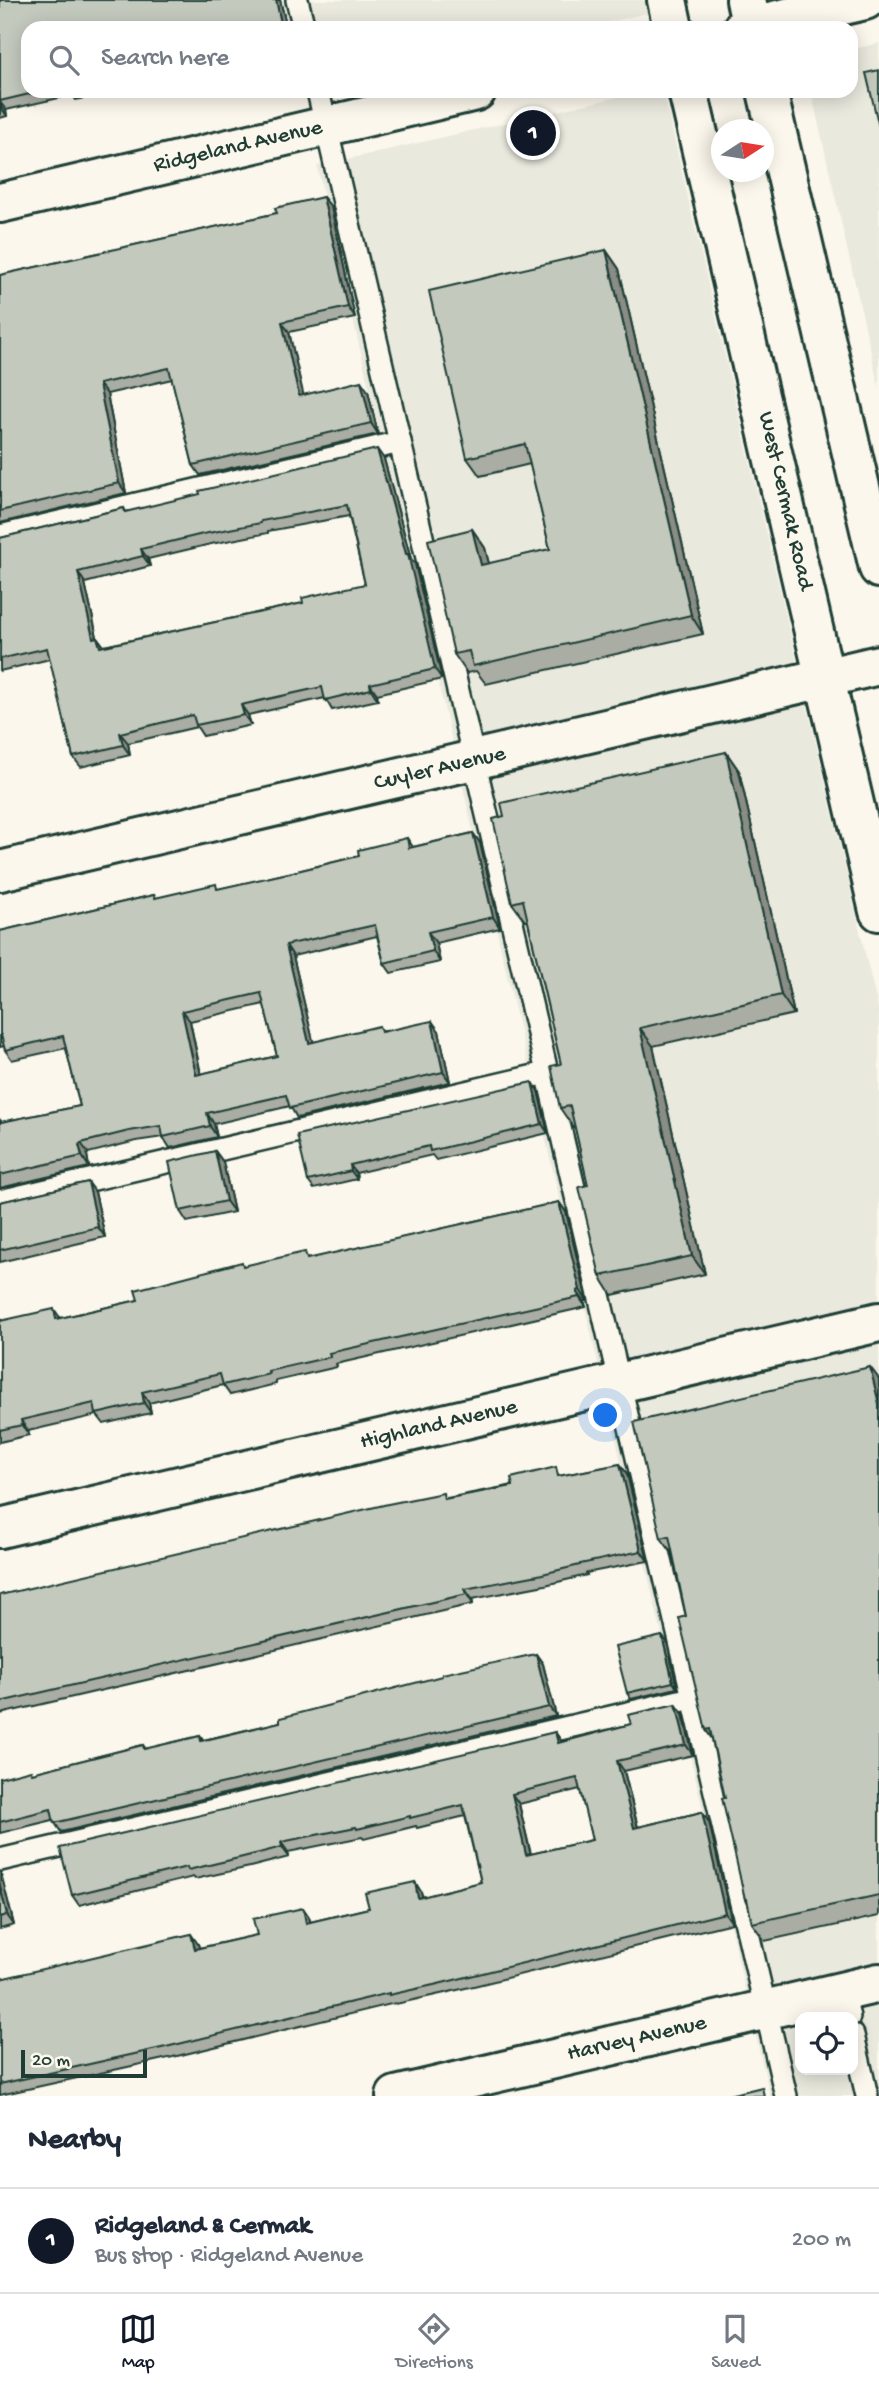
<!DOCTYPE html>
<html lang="en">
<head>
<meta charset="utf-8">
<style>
	:root { --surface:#fff; --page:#f2f2f3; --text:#1f2937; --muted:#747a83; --line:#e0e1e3; --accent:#111827 }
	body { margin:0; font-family:"Gochi Hand",sans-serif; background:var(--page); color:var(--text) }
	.controls { position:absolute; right:21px; bottom:21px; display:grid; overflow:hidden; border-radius:14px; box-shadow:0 4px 18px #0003 }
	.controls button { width:63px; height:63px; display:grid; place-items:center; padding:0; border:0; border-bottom:2px solid var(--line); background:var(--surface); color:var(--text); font:35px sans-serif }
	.compass { position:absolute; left:711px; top:119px; width:63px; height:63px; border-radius:50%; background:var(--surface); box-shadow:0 4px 18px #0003; rotate:78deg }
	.scale { position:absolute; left:21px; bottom:18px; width:126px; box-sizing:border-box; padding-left:7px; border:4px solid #1f3d34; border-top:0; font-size:19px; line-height:24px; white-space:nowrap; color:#1f3d34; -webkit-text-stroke:5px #fbf7ec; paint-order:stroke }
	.you { position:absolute; left:606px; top:1416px; width:24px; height:24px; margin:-18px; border:5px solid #fff; border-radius:50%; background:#1a73e8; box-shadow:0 0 0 10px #1a73e833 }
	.badge { display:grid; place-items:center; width:46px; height:46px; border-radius:50%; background:var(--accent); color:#fff; font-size:23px; font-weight:700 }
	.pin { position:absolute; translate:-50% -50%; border:4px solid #fff; box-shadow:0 2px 7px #0006 }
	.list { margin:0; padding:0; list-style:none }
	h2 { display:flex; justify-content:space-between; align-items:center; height:91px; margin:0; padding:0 28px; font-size:30px }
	h2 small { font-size:23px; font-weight:400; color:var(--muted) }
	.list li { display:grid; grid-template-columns:46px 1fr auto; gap:21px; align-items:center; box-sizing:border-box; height:105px; padding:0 28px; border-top:2px solid var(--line) }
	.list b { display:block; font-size:26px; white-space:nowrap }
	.list p { margin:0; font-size:23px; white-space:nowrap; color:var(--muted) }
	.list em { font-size:23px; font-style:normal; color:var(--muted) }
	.icon { flex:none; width:38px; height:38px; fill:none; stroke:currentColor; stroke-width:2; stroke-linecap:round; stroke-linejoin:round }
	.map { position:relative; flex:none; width:879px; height:2096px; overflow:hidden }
	.search { position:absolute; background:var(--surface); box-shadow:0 4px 18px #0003; left:21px; right:21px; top:21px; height:77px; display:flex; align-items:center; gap:18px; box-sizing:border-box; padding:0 24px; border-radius:21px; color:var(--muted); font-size:26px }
	.sheet { height:196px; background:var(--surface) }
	nav { display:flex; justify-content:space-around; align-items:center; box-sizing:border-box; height:98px; border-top:2px solid var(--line); background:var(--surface); font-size:19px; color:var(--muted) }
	nav a { display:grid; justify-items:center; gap:4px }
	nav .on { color:var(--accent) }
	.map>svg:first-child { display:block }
	.built { fill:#eae9de; fill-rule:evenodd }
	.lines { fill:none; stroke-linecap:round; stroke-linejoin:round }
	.service-casing { stroke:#1f3d34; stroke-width:26 }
	.minor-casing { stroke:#1f3d34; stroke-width:44 }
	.tertiary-casing { stroke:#1f3d34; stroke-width:44 }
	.secondary-casing { stroke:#1f3d34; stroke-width:44 }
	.service { stroke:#fbf7ec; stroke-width:21 }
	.minor { stroke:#fbf7ec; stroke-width:38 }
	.tertiary { stroke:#fbf7ec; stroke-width:38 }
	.secondary { stroke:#fbf7ec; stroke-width:38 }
	.wall { fill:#a9ada3; stroke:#1f3d34; stroke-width:2; fill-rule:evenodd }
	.shaded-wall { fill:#898d85; stroke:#1f3d34; stroke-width:2 }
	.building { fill:#c4c9be; stroke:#1f3d34; stroke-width:2; fill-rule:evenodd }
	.labels { text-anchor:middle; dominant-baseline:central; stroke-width:6; stroke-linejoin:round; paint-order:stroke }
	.street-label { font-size:23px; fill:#1f3d34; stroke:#fbf7ec }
</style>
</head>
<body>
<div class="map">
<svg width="879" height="2096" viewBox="0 0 879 2096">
	<rect width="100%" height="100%" fill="#fbf7ec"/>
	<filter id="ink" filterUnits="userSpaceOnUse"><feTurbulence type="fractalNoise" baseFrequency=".0143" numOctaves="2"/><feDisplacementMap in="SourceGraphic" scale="14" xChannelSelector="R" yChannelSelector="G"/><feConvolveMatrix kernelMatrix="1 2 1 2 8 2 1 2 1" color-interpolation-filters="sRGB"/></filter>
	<g filter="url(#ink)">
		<g class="built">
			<path d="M281,0H644L648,13L583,28H288Z"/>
			<path d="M879,43V388L811,91H851V50Z"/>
			<path d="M644,91H663L879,1012V2096H770L317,166ZM800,2017H853V2070H800Z"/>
		</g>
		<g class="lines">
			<defs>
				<g id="service">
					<path d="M297,0L304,28"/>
					<path d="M318,91L786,2096"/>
					<path d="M0,536L400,442"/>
					<path d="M0,1201L547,1073"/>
					<path d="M0,1860L692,1698"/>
					<path d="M842,1991L849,2017"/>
					<path d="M853,2035L867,2096"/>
				</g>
				<g id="minor">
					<path d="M0,871L879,665"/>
					<path d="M0,1528L879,1322"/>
					<path d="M396,2096L879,1983"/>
				</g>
				<g id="tertiary">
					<path d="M743,28L865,0"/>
					<path d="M0,203L476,91"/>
				</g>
				<g id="secondary">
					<path d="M667,0L673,28"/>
					<path d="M746,0L752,28"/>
					<path d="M688,91L879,911"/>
					<path d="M767,91L879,568"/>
				</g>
			</defs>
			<use href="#service" class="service-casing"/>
			<use href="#minor" class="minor-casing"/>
			<use href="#tertiary" class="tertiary-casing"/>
			<use href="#secondary" class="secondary-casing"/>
			<use href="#service" class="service"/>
			<use href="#minor" class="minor"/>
			<use href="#tertiary" class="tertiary"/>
			<use href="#secondary" class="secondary"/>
		</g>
		<g class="wall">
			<path d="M0,0H280L287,28H28V91H114L76,100L72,95L6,110L7,116L0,118Z"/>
			<path d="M323,197L331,207L355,318L289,332L303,395L368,391L378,434L200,475L193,465L172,379L107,394L126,493L0,523V275L277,213Z"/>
			<path d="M606,250L619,269L703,634L486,684L476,671L467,673L454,654L472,529L485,548L489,564L550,549L530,464L480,476L467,458Z"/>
			<path d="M384,459L411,559L415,564L442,679L377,694L378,700L332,710L325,698L248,715L251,725L203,736L197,727L128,743L130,755L81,767L73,757L50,659L0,671V538L124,508L126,512ZM349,516L365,584L303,603L104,646L97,637L85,583L150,566L148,559L211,544L268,533V531Z"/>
			<path d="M726,752L739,771L794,1014L653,1046L705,1274L612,1295L600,1276L588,1185L575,1126L573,1127L560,1108L561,1064L528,921H525L512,903Z"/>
			<path d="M473,833L480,843L500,928L436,943L440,962L391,973L384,963L377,936L293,956L313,1042L383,1031H439L450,1082L297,1118L290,1106L214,1124L217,1137L170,1148L163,1137L136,1141L88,1153L87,1155L89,1167L0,1188V1120L2,1122L80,1106L66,1048L12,1060L5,1050L4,1046L0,1047V931L154,895L156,898L219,889L293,872L359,856L407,838L413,847ZM264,1004L277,1056L201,1074L190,1021Z"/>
			<path d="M538,1091L548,1133L436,1160L432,1155L356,1173L357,1179L314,1189L308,1181Z"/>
			<path d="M215,1151L223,1162L234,1212L187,1222L180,1211Z"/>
			<path d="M88,1182L95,1192L105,1237L0,1262V1202Z"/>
			<path d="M559,1202L566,1212L587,1301H584L586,1307L336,1364L337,1367L276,1381V1384L230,1395L223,1385L149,1403L151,1413L104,1424L97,1415L28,1431L29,1435L0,1442V1317L3,1321L61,1318L138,1300L244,1266L310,1259Z"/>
			<path d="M870,1367L879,1379V1916L765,1941L752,1923L748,1903L745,1899L712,1739L706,1730L686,1616L674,1556L661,1538Z"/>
			<path d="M620,1464L627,1474L648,1561L586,1573L587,1575L545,1585L472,1599L473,1604L0,1714V1595L447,1498Z"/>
			<path d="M667,1642L677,1688L631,1699L627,1693Z"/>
			<path d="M536,1654L543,1664L556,1716L61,1832L53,1820L0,1833V1778L33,1773L143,1745L146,1749L200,1736L203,1740L280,1722Z"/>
			<path d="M683,1714L693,1755L624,1771L638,1827L702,1812L709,1822L732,1923L445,1993L396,2004L395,2003L173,2057L0,2095V1979L198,1944L199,1948L257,1935L303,1908L309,1917L310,1922L369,1908L415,1882L421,1892L423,1897L481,1882L465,1816L417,1828L416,1826L364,1839L362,1837L288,1852L289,1857L250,1867L195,1879L193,1877L79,1905L72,1895L555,1732L562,1742ZM580,1789L592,1840L531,1854L519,1804Z"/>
			<path d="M0,1871L14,1925L0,1929Z"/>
		</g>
		<g class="shaded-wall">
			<path d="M276,0H280L287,28H282Z"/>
			<path d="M0,102L6,110L7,116L1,107Z"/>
			<path d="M323,197L331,207L355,318L348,307Z"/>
			<path d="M606,250L619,269L703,634L691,615Z"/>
			<path d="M282,322L289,332L306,406L299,396Z"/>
			<path d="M361,381L368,391L378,434L371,423Z"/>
			<path d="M99,384L107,394L126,493L119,483Z"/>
			<path d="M377,449L384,459L411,559L415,564L442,679L435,669L406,554Z"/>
			<path d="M472,529L485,548L494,584L481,565Z"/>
			<path d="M141,549L148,559L150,566L143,556Z"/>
			<path d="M78,572L85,583L97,637L104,647L107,657L93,638Z"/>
			<path d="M370,684L377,694L378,700L371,689Z"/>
			<path d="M241,705L248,715L251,725L244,715Z"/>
			<path d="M120,733L128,743L130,755L123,745Z"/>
			<path d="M726,752L739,771L794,1014L781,995Z"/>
			<path d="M473,833L480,843L500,928L493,917Z"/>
			<path d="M428,932L436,943L440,962L433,951Z"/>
			<path d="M286,945L293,956L316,1053L309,1043Z"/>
			<path d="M182,1011L190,1021L203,1086L196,1075Z"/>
			<path d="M432,1021L439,1031L450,1082L443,1072Z"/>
			<path d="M640,1028L653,1046L705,1274L692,1256Z"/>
			<path d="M532,1082L538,1091L548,1133L542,1124Z"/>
			<path d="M207,1113L214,1124L217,1137L210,1126Z"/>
			<path d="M81,1143L88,1153L87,1155L89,1167L82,1156L79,1145Z"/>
			<path d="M215,1151L223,1162L234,1212L226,1201Z"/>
			<path d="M350,1165L356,1173L357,1179L351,1171Z"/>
			<path d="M88,1182L95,1192L105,1237L98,1227Z"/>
			<path d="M559,1202L566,1212L587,1301L580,1290Z"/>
			<path d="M577,1291L584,1301L586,1307L579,1297Z"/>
			<path d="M54,1309L61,1319H56Z"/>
			<path d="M870,1367L879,1379V1404Z"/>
			<path d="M142,1392L149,1403L151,1413L144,1403Z"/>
			<path d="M21,1420L28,1431L29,1435L22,1425Z"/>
			<path d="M620,1464L627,1474L648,1561L641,1551Z"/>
			<path d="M465,1589L472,1599L473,1604L467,1594Z"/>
			<path d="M662,1636L667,1642L677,1688L673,1682Z"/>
			<path d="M536,1654L543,1664L556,1716L549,1707Z"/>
			<path d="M676,1704L683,1714L693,1755L686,1745Z"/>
			<path d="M555,1732L562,1742L558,1743Z"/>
			<path d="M617,1761L624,1771L640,1837L634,1828Z"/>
			<path d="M512,1794L519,1804L533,1865L526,1855Z"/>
			<path d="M702,1812L709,1822L732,1923L725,1913Z"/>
			<path d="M281,1842L288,1852L289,1857L282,1847Z"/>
			<path d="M0,1871L1,1873L14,1925L7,1915L0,1886Z"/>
			<path d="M415,1882L421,1892L425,1907L418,1898Z"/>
			<path d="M303,1908L309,1917L313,1933L306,1923Z"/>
			<path d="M191,1934L198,1944L202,1959L195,1949Z"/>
		</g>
		<g class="building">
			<path d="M0,0H276L282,28H28V91H42L0,101Z"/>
			<path d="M879,70V127L866,73Z"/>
			<path d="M323,197L348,307L282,322L299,396L361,381L371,423L193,465L169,368L99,384L119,483L0,511V275L277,213L275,208Z"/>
			<path d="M606,250L691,615L473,666L469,651L454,654L428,540L472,529L481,565L550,549L525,444L467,458L429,291Z"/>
			<path d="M377,449L406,554H408L435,669L370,684L371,689L325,700L322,687L241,705L244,715L196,725L193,715L120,733L123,745L73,757L47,648L0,659V538L124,508L125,512L200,494L199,491ZM347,505L365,584L302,598L303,603L100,647L97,637L93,638L78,572L143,556L141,549L203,534L261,523V521Z"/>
			<path d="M726,752L781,995L640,1028L692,1256L600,1276L579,1187L588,1185L570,1106L560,1108L551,1066L561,1064L523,900L512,903L493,819L504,816L501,803Z"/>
			<path d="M473,833L493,917L428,932L433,951L384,963L375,925L286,945L309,1043L379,1026L381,1032L432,1021L443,1072L290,1108L286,1095L207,1113L210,1126L163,1137L161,1126L129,1131L81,1143L79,1145L82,1156L0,1175V1120L1,1122L80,1106L63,1036L5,1050L1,1035H0V931L154,895L155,898L216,884L217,889L293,872L359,856L358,850L407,838L409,848ZM261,993L277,1056L196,1075L182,1011Z"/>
			<path d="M532,1082L542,1124L430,1151L429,1146L350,1165L351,1171L308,1181L297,1135Z"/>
			<path d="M215,1151L226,1201L180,1211L169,1162Z"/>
			<path d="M88,1182L98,1227L0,1250V1202Z"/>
			<path d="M559,1202L580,1290L577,1291L579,1297L329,1353L330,1357L268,1371L269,1374L223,1385L220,1374L142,1392L144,1403L96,1414L94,1403L21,1420L22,1425L0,1430V1321L54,1309L56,1319L138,1300L135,1290L242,1262L243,1266L305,1252L307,1259Z"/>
			<path d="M870,1367L879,1404V1895L752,1923L747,1899H745L722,1798H725L710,1729L706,1730L679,1618L686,1616L669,1536L661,1538L634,1422Z"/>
			<path d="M620,1464L641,1551L580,1564V1565L538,1575L465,1589L467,1594L0,1702V1595L388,1504L443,1493L444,1499L513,1486L511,1478L556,1467L558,1476Z"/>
			<path d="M662,1636L673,1682L627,1693L615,1647Z"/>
			<path d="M536,1654L549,1707L54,1823L51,1809L0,1822V1778L31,1770L32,1773L143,1745L144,1749L200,1736L201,1741L280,1722V1718L442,1676V1674Z"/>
			<path d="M676,1704L686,1745L617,1761L634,1828L702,1812L725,1913L438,1984L389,1995V1993L166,2047L0,2084V1979L191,1934L195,1949L257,1935L253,1919L303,1908L306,1923L369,1908L365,1893L415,1882L418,1898L481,1882L463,1805L410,1818V1816L357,1829L356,1827L281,1842L282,1847L243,1857L188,1870L187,1867L72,1895L60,1848L555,1732L558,1743L631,1724L628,1715ZM577,1778L592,1840L526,1855L512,1794Z"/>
			<path d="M0,1886L7,1915L0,1917Z"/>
			<path d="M762,2087L764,2096H725Z"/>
		</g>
	</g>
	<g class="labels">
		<g class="street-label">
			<text transform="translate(238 147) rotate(-13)">Ridgeland Avenue</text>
			<text transform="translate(785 501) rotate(77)">West Cermak Road</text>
			<text transform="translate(440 769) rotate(-13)">Cuyler Avenue</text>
			<text transform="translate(439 1425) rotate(-13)">Highland Avenue</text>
			<text transform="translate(637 2039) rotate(-13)">Harvey Avenue</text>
		</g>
	</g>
</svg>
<div class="controls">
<button><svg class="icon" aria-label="locate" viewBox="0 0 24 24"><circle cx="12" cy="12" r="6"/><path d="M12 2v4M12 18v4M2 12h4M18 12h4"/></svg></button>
</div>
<svg class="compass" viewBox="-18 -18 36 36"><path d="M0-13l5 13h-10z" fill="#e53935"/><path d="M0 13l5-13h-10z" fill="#747a83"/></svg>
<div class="scale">20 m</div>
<div class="you"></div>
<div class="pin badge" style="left:533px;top:133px">1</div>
<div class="search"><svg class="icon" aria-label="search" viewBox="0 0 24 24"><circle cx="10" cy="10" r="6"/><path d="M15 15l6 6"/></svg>Search here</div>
</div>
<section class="sheet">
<h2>Nearby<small></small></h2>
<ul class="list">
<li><span class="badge">1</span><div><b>Ridgeland &amp; Cermak</b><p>Bus stop · Ridgeland Avenue</p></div><em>200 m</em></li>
</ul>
</section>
<nav>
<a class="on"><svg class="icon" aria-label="map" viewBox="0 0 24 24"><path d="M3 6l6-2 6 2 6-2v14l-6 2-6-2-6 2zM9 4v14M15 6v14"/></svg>Map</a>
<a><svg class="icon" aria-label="directions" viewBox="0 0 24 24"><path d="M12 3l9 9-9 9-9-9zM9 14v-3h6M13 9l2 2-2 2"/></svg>Directions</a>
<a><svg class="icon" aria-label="saved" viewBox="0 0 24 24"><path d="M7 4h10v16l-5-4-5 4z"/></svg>Saved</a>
</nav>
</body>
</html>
